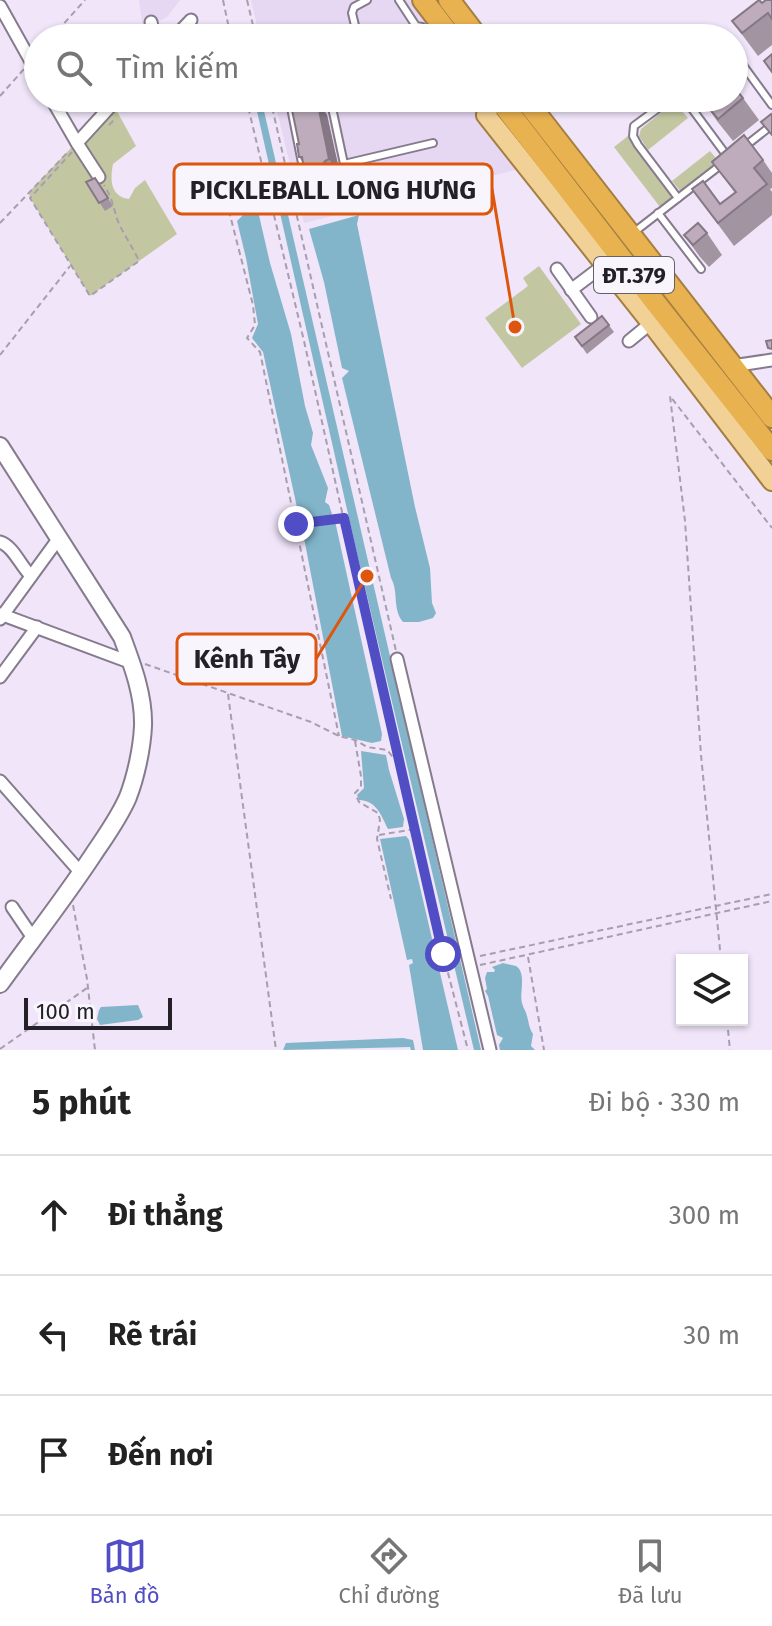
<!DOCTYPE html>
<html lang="vi">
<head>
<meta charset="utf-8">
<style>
	:root { --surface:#fff; --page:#f2f2f2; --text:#222; --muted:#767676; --line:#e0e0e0; --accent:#514ec5 }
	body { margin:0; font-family:"Fira Sans",sans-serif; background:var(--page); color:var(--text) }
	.controls { position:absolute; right:24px; bottom:24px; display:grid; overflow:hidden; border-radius:0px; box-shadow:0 2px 6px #0004 }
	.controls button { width:72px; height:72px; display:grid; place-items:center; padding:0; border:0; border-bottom:2px solid var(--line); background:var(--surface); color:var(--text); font:40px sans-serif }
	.scale { position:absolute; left:24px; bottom:20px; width:148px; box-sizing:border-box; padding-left:8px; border:4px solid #242027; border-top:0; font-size:22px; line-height:28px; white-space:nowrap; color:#242027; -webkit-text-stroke:6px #f9f5fd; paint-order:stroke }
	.stop { position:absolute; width:24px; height:24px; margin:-18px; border:6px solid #514ec5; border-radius:50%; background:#fff }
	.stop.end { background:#514ec5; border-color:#fff; box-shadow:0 2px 8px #0008 }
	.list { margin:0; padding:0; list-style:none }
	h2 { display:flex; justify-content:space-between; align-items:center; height:104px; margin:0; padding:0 32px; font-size:34px }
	h2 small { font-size:26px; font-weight:400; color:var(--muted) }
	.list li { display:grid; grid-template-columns:52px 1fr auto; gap:24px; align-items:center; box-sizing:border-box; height:120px; padding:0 32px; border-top:2px solid var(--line) }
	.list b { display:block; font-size:30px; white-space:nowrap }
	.list em { font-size:26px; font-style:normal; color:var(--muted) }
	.icon { flex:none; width:44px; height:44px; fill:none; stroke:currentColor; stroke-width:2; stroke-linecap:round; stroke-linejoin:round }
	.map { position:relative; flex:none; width:772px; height:1050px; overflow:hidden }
	.search { position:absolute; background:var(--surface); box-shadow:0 2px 6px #0004; left:24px; right:24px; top:24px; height:88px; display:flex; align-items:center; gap:20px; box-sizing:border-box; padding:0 28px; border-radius:44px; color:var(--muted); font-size:30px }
	.sheet { height:464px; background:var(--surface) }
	nav { display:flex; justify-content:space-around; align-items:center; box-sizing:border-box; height:112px; border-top:2px solid var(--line); background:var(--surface); font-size:22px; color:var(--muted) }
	nav a { display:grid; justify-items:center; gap:4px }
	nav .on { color:var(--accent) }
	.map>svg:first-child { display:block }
	.built { fill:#e6d7f2 }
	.green { fill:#c3c7a1 }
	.water { fill:#82b5c9 }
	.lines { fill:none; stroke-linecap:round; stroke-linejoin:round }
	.lane-casing { stroke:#857b8d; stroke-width:10 }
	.street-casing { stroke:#857b8d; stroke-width:15 }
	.secondary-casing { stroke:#857b8d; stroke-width:20 }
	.primary-casing { stroke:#a47f42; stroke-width:22 }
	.highway-casing { stroke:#a47f42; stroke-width:24 }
	.path { stroke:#a79eae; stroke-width:2; stroke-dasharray:6 4; stroke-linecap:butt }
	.lane { stroke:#fff; stroke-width:6 }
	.street { stroke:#fff; stroke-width:11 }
	.secondary { stroke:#fff; stroke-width:16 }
	.primary { stroke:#f2d196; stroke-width:18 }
	.highway { stroke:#e9b250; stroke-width:20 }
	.wall { fill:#a394a2 }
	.shaded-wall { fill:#857884 }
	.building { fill:#beacbc; stroke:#857884; stroke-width:2 }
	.route { stroke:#514ec5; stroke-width:10 }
	.labels { text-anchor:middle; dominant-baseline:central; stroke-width:6; stroke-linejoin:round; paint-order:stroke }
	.shield { fill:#f9f5fd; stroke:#646067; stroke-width:2 }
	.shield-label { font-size:22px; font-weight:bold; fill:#242027 }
	.leader { fill:none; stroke:#de560d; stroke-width:3 }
	.callout-dot { fill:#de560d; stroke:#f9f5fd; stroke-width:3 }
	.callout { fill:#f9f5fd; stroke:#de560d; stroke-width:3 }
	.callout-label { font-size:26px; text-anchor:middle; font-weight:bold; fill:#242027 }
</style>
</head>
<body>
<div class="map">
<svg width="772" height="1050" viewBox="0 0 772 1050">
	<rect width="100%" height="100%" fill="#f0e5f9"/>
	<g class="built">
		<path d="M139,0H180L167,17L143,29Z"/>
		<path d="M251,0H423L452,38H260Z"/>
		<path d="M274,98H498L547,162L304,223Z"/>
	</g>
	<g class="green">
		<path d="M674,102L688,118L648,150L639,136L641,129Z"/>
		<path d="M113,104L136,146L113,164C110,179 110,196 129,199L135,188L145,180L177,234L90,296L30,198L29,192Z"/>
		<path d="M628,136L674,195L660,207L614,147Z"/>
		<path d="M710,151L720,163L682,193L672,181Z"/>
		<path d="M539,266L581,324L522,368L485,318L528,286L523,278Z"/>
	</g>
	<g class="water">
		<path d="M254,98H261L481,1050H474L356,549Z"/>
		<path d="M255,208L258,211L270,263L291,334L305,406L313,433L311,445L328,488L325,502L329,505L332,514L329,516L300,521L263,352L252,338L258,324L246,258L237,221L247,211Z"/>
		<path d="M359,215L357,224L415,507L430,568L432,603L436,613L433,618L419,622H403C392,609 399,592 391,578L342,378L349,371L342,368L324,282L309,229Z"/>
		<path d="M335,521L382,734L381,741L372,743L342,736L304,538L301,528L298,526Z"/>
		<path d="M361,751L386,755L389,770L404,819L403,827L388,829C381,815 377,801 359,800L357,795L364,788Z"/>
		<path d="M406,836L409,840L458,1050H423L409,965L413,963L412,959L407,960L380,839Z"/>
		<path d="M503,963C506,964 514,965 516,966C527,973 519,993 522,1003C523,1008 526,1011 527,1016C529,1023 529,1028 533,1034L531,1046L535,1050H500L499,1045L503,1038L497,1035L488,996L485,991L487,989L485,978L487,972H494L495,970L492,967Z"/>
		<path d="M138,1005L143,1017L138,1020L100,1025L97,1019L99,1010L101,1007Z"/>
		<path d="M403,1038L413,1040L415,1050H411L410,1047L283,1050L286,1043Z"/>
	</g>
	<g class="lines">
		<defs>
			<g id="lane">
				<path d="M399,0L416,26L422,27L436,38"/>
				<path d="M358,38L352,13L354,7L367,0"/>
				<path d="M734,53L772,105"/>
				<path d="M289,98L310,203C329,212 345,200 340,180"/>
				<path d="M330,98L351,197L336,202"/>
				<path d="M413,98H414"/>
				<path d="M672,98L634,126L633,136L638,145L678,198"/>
				<path d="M684,98L727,156"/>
				<path d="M744,147L772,125"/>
				<path d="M344,164L433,143"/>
				<path d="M351,197L361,206"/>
				<path d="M658,213L701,269"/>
				<path d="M633,233L722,164"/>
			</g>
			<g id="street">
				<path d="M0,6L38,74"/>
				<path d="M151,22L155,38"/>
				<path d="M174,38L191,20"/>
				<path d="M51,98L77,143L99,177"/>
				<path d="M77,143L118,98"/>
				<path d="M557,269L591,317"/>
				<path d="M571,290L604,265"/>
				<path d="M629,341L651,323"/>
				<path d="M732,366L772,360"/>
				<path d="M0,542C13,546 20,565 31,576"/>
				<path d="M0,614L132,663"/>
				<path d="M0,619L59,538"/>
				<path d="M397,659L490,1050"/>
				<path d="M0,677L37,627"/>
				<path d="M0,781L81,873"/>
				<path d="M12,907L33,938"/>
			</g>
			<path id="secondary" d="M0,446L122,637C132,664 144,695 143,726C142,748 136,776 128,797C119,818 105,837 93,855C64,899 31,941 0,984"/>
			<path id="primary" d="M493,98L486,115L651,323L772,481"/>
			<g id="highway">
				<path d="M423,0L452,38"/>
				<path d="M449,0L478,38"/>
				<path d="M498,98L655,302L772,450"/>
				<path d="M524,98L772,417"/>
			</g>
		</defs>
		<use href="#lane" class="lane-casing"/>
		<use href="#street" class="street-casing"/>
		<use href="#secondary" class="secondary-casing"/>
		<use href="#primary" class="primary-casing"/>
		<use href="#highway" class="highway-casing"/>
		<g class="path">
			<path d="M223,0L231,38"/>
			<path d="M247,0L256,38"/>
			<path d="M51,38L85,0"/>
			<path d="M0,96L24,69"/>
			<path d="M246,98L304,341L399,768"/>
			<path d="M270,98L396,651"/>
			<path d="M109,125L116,118"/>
			<path d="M72,152L30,198L90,296L139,261C133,248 125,236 119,224C113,209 114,201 104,185"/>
			<path d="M270,196C255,200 241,204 230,215L253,305L255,325L247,338L260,352L339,736"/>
			<path d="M0,223L68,152"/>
			<path d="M0,355L70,266"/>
			<path d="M297,524L342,518"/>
			<path d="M145,664L311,722L339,736L355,740L367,747L387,750L397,762"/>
			<path d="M228,694L276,1050"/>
			<path d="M355,741L361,776V787L355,793L359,802L378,813L380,820L377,839L391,899"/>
			<path d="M400,768L413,820L433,915L468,1050"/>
			<path d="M379,835L415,829"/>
			<path d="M73,905L87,979L95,1050"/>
			<path d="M480,956L772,894"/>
			<path d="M528,957L544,1050"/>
			<path d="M721,960L701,755L685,521L670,396L772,528"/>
			<path d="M480,965L772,901"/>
			<path d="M727,1020L730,1050"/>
			<path d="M0,1049L87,988"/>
		</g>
		<use href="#lane" class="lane"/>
		<use href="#street" class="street"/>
		<use href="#secondary" class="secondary"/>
		<use href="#primary" class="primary"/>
		<use href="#highway" class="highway"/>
	</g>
	<g class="wall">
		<path d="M772,0V45L758,56L732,21L762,3Z"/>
		<path d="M702,98H743L759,120L733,141L717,121Z"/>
		<path d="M317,100L327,115L340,174L336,176L334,180L315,184L304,168L303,163L299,157V144Z"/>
		<path d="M763,160L772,173V188L770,189L772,192V215L734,246L692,189L720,204L735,193L712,162Z"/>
		<path d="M95,178L113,206L105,211L86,182Z"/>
		<path d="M707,233L722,255L709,267L700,257L684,235Z"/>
		<path d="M602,316L614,332L587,354L575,337Z"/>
	</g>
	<g class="shaded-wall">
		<path d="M317,100L327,115L340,174L329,159Z"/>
		<path d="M325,161L336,176L334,180L323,164Z"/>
	</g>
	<g class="building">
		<path d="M759,0L762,3L766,0H772V19L768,13L742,33L732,21Z"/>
		<path d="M772,54V72L764,61Z"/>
		<path d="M734,87L743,98L718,119L701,99L734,98Z"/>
		<path d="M317,100L329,159L325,161L323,164L304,168L302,157H299L297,144H299L291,105Z"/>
		<path d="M771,114L772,116V135L761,122Z"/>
		<path d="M744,135L763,160L754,168L767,184L718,223L692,189L703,181L720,204L736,192L712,162Z"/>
		<path d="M95,178L108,198L99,203L86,182Z"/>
		<path d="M698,223L707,233L693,245L684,235Z"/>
		<path d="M602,316L609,325L582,346L575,337Z"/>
		<path d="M772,340V349L768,348L766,341Z"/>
	</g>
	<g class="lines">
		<path class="route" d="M296,524L344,518L443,954"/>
	</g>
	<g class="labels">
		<rect class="shield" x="594" y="257" width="80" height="36" rx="6"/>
		<g class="shield-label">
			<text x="634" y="275">ĐT.379</text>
		</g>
	</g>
	<path class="leader" d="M515 327L492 189M367 576L316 659"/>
	<g class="callout-dot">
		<circle cx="515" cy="327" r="8"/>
		<circle cx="367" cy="576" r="8"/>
	</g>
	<g class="callout">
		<rect x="174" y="164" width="318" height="50" rx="8"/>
		<rect x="177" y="634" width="139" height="50" rx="8"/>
	</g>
	<g class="callout-label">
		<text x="333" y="199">PICKLEBALL LONG HƯNG</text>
		<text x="247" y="668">Kênh Tây</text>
	</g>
</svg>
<div class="controls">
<button><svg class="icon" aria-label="layers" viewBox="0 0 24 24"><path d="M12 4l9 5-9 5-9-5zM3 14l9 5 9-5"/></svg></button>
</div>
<div class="scale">100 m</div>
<div class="stop" style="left:443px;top:954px"></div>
<div class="stop end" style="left:296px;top:524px"></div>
<div class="search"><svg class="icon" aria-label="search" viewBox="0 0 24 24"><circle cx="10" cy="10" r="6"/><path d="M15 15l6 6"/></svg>Tìm kiếm</div>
</div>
<section class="sheet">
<h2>5 phút<small>Đi bộ · 330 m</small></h2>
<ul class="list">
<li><svg class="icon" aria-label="ahead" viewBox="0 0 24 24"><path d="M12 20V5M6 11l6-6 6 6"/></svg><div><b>Đi thẳng</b></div><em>300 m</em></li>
<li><svg class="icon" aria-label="left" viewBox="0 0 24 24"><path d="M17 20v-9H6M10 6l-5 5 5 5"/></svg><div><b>Rẽ trái</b></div><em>30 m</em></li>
<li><svg class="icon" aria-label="arrive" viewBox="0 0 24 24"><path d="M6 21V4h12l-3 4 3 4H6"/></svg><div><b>Đến nơi</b></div></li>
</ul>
</section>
<nav>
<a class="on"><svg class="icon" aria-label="map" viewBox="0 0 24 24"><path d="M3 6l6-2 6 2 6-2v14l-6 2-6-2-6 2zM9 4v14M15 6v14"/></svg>Bản đồ</a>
<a><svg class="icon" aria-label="directions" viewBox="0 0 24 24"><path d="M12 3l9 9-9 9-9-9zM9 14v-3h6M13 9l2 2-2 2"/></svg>Chỉ đường</a>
<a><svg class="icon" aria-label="saved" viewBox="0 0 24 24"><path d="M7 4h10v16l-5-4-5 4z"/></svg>Đã lưu</a>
</nav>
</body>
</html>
